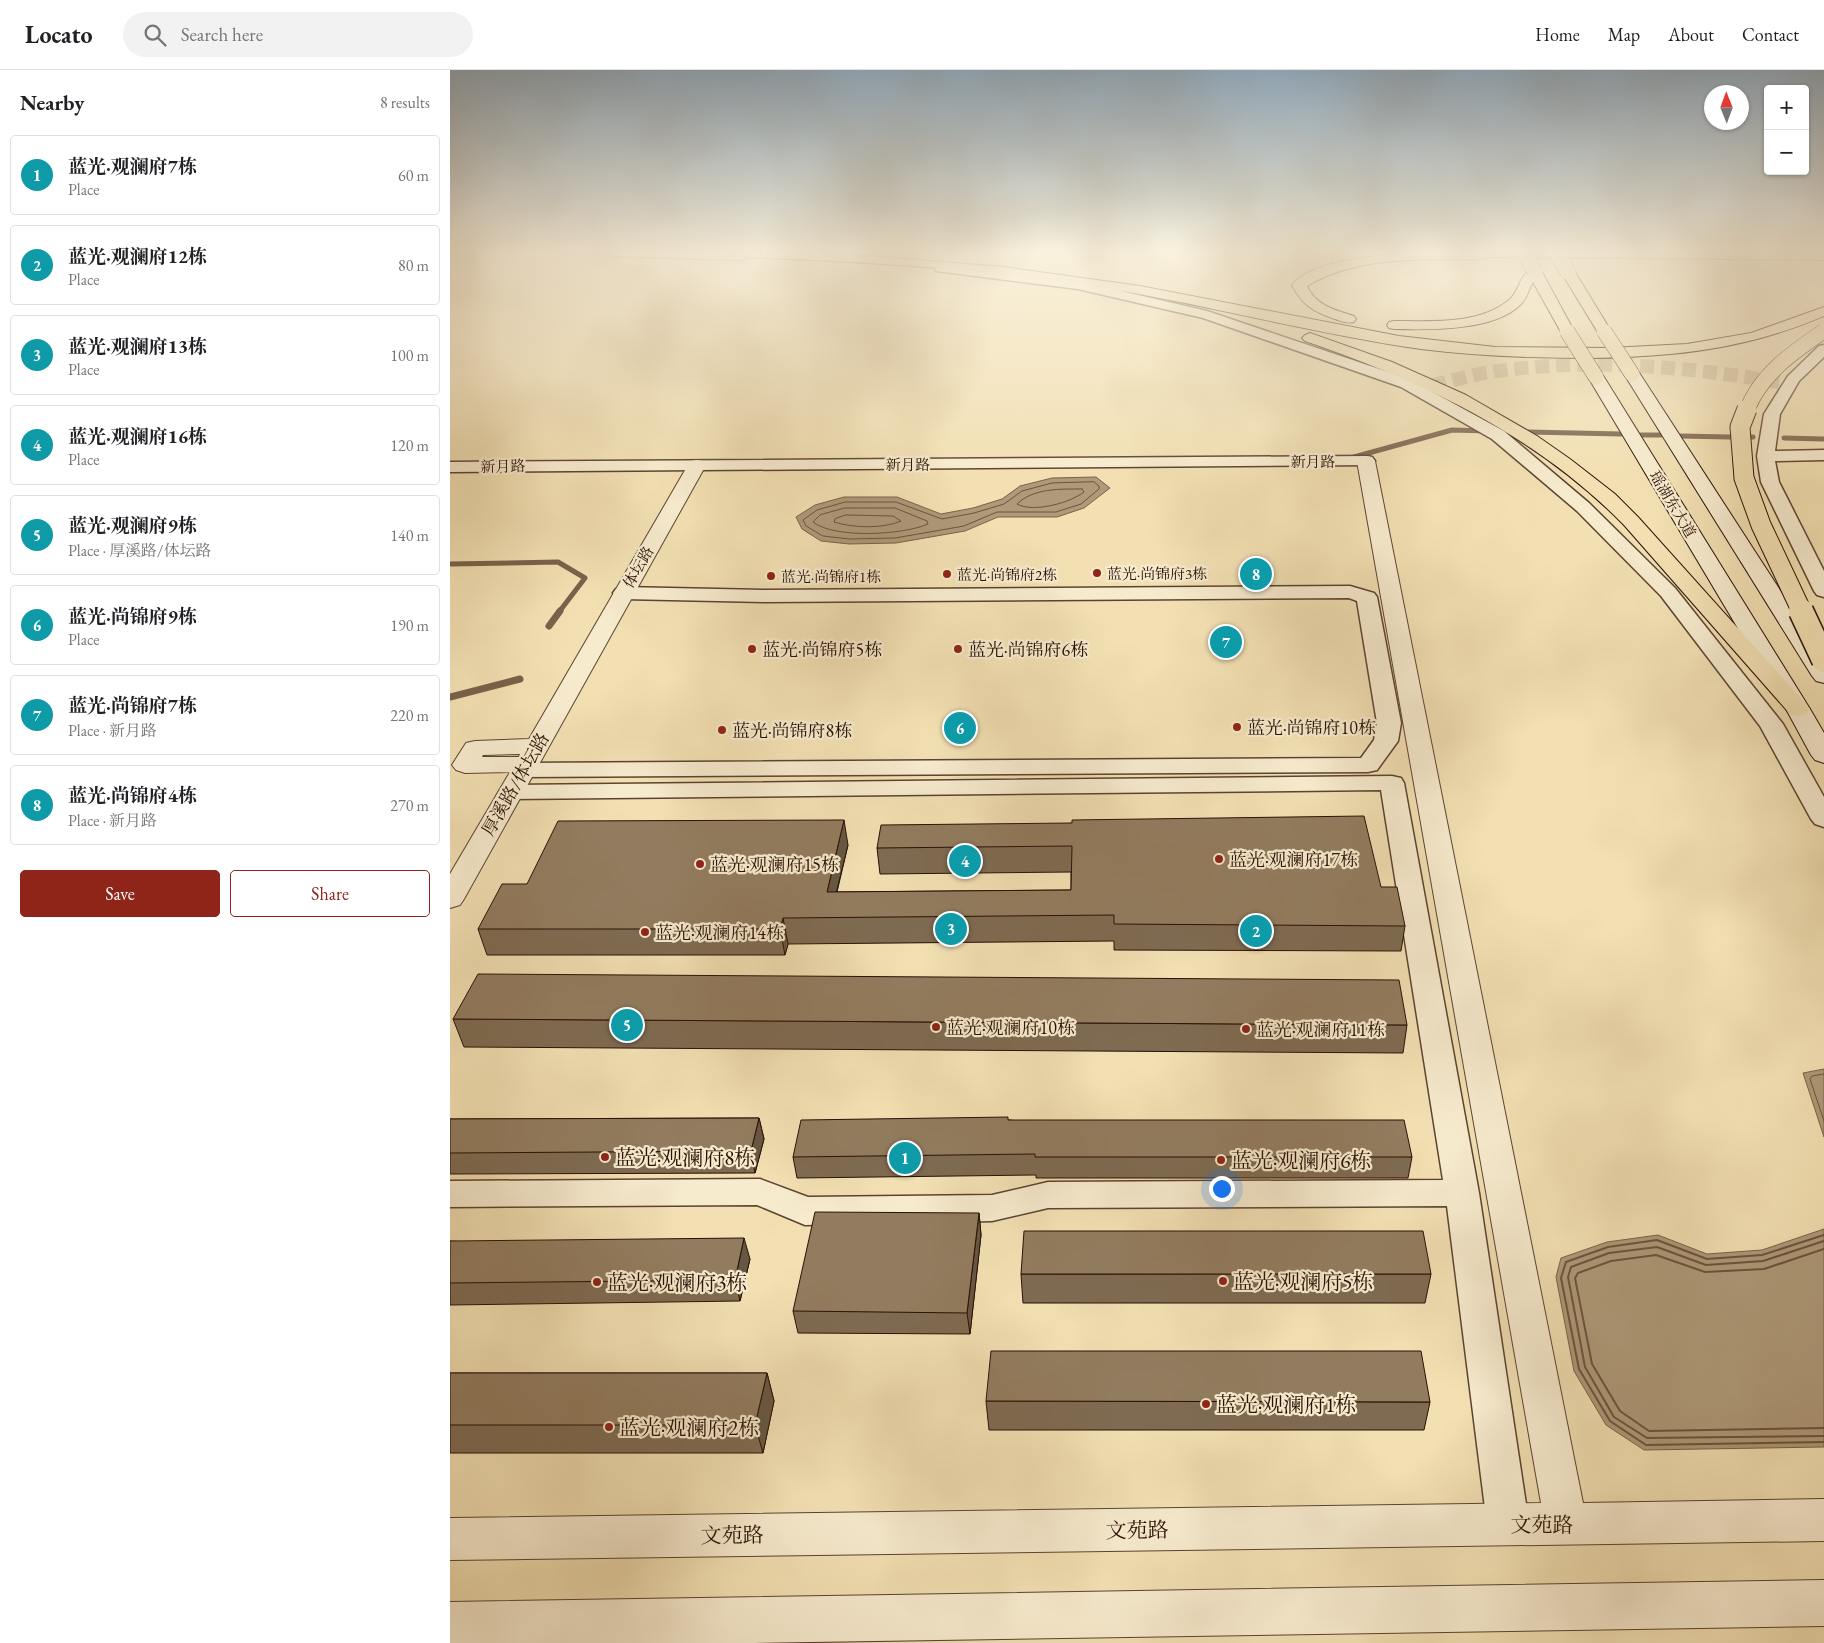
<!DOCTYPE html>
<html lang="en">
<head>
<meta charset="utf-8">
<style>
	:root { --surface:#fff; --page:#f2f2f2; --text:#202124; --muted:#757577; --line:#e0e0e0; --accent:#8f2418 }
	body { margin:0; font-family:"EB Garamond","Noto Serif SC",serif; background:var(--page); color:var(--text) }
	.controls { position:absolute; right:15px; top:15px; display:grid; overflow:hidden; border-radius:5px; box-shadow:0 1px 4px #0004 }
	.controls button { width:45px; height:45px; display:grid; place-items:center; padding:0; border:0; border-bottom:1px solid var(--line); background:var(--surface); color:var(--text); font:25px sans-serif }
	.compass { position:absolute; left:1254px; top:15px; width:45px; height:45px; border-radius:50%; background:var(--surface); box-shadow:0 1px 4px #0004; rotate:359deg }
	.you { position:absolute; left:771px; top:1118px; width:18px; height:18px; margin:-12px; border:4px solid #fff; border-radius:50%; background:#1a73e8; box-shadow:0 0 0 8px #1a73e833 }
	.badge { display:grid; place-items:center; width:32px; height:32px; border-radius:50%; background:var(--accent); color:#fff; font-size:16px; font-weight:700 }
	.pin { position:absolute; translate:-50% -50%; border:2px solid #fff; box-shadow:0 1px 5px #0006 }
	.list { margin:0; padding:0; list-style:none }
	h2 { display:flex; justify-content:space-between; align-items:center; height:65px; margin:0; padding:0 20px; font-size:21px }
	h2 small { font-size:16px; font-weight:400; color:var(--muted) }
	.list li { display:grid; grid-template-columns:32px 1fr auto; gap:15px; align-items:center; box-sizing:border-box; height:80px; margin:0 10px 10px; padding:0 10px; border:1px solid var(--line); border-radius:5px }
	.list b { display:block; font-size:19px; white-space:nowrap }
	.list p { margin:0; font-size:16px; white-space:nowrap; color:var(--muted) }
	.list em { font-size:16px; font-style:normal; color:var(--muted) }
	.actions { display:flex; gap:10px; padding:15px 20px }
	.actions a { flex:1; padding:11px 0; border:1px solid var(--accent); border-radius:5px; text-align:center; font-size:18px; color:var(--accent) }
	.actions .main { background:var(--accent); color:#fff }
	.icon { flex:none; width:28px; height:28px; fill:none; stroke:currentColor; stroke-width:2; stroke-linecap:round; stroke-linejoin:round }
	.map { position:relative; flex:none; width:1374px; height:1573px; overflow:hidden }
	header { display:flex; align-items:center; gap:30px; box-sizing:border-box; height:70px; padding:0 25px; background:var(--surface); border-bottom:1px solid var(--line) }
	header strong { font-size:24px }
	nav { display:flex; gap:28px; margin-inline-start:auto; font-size:18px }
	.search { width:350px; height:45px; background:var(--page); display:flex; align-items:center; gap:12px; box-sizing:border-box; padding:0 18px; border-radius:28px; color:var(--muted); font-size:19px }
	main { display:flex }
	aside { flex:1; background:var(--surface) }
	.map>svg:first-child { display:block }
	.water { fill:#ae9978; stroke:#79624a }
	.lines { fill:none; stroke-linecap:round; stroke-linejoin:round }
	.shore-far1 { stroke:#6c543e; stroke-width:1 }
	.shore { stroke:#6c543e; stroke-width:2 }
	.stream-far1 { stroke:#79624a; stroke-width:5 }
	.stream { stroke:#79624a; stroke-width:7 }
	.minor-tunnel { stroke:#d4c199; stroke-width:14; stroke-dasharray:14 7; stroke-linecap:butt }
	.minor-casing { stroke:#5c4330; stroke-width:3 }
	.tertiary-casing { stroke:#5c4330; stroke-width:2 }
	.secondary-casing { stroke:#2a0f05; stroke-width:2 }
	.primary-casing { stroke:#2a0f05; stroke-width:2 }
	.trunk-casing { stroke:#2a0f05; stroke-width:2 }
	.minor { fill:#f7ebce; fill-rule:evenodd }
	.tertiary { fill:#f7ebce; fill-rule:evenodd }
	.secondary { fill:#f7ebce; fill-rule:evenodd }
	.primary { fill:#f2e0b3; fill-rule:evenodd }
	.trunk { fill:#f2e0b3; fill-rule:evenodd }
	.primary-bridge-far2-casing { stroke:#2a0f05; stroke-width:16; stroke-linecap:butt }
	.primary-bridge-far1-casing { stroke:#2a0f05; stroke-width:21; stroke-linecap:butt }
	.primary-bridge-casing { stroke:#2a0f05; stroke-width:27; stroke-linecap:butt }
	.primary-bridge-far2 { stroke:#f2e0b3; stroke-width:15 }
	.primary-bridge-far1 { stroke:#f2e0b3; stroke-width:19 }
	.primary-bridge { stroke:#f2e0b3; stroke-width:24 }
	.wall { fill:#7e6b52; stroke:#2a0f05 }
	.shaded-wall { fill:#665742; stroke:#2a0f05 }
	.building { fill:#927c5f; stroke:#2a0f05 }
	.poi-dot { fill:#8f2418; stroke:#f7ebce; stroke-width:2 }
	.labels { text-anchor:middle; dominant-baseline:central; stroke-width:4.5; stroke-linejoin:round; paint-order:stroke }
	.far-street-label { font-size:15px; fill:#2a0f05; stroke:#f7ebce }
	.far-poi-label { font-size:15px; fill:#2a0f05; stroke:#f7ebce; text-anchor:start }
	.poi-label { font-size:18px; fill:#2a0f05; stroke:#f7ebce; text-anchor:start }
	.street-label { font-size:18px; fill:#2a0f05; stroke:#f7ebce }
	.near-poi-label { font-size:21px; fill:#2a0f05; stroke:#f7ebce; text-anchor:start }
	.near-street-label { font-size:21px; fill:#2a0f05; stroke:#f7ebce }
</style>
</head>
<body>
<header>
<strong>Locato</strong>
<div class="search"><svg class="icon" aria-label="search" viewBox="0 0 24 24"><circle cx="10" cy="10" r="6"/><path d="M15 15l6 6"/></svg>Search here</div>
<nav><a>Home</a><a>Map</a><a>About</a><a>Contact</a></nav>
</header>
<main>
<aside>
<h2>Nearby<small>8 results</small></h2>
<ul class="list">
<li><span class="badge" style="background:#0f9aa8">1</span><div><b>蓝光·观澜府7栋</b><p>Place</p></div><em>60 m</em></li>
<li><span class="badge" style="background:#0f9aa8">2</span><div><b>蓝光·观澜府12栋</b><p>Place</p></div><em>80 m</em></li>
<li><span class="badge" style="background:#0f9aa8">3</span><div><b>蓝光·观澜府13栋</b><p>Place</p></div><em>100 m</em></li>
<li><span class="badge" style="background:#0f9aa8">4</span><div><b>蓝光·观澜府16栋</b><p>Place</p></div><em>120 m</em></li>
<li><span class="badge" style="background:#0f9aa8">5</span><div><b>蓝光·观澜府9栋</b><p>Place · 厚溪路/体坛路</p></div><em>140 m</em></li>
<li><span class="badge" style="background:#0f9aa8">6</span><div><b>蓝光·尚锦府9栋</b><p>Place</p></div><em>190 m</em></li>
<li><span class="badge" style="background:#0f9aa8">7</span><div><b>蓝光·尚锦府7栋</b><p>Place · 新月路</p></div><em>220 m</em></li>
<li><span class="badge" style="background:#0f9aa8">8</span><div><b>蓝光·尚锦府4栋</b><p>Place · 新月路</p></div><em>270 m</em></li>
</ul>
<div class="actions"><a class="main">Save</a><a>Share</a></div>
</aside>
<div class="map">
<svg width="1374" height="1573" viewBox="0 0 1374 1573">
	<rect width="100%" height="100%" fill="#f2e0b3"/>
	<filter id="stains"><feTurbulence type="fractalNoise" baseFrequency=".004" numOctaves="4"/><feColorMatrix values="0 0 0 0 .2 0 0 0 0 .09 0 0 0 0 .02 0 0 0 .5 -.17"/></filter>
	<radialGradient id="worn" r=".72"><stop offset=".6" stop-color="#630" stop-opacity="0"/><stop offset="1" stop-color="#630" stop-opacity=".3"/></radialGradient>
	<g class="water">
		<path d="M646,407L660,418L634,438L607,447H548L515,461L446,473L399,474L371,471L352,459L346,447L365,435L394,427H447L491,444L523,438L552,429L570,416L602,408Z"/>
		<path d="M1374,999V1067L1353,1003Z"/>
		<path d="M1374,1159V1377L1194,1380L1156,1355L1124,1301L1106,1207L1111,1188L1157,1172L1208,1165L1257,1184L1312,1180Z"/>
	</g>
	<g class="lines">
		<g class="shore-far1">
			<path d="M644,412L649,416V419L631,434L606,442H547L514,456L445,468L399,469L373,466L356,456L353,450L367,440L395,432H446L492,449L524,443L554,434L572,421L602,413Z"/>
			<path d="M632,419L634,422C620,433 583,443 567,434C583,418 611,419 632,419Z"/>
			<path d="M395,438H445L477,451L478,454C453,465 385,469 363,452L370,445Z"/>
			<path d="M396,445L443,446L451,451C432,459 403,458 384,452L385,449Z"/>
			<path d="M1374,1004L1362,1006L1360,1009L1374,1051"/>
		</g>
		<g class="shore">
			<path d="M1374,1165L1312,1185L1257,1189L1207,1170L1158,1177L1116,1192L1111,1208L1129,1299L1160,1351L1196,1375L1374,1372"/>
			<path d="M1374,1171L1313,1191L1256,1195L1207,1177L1159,1183L1121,1197L1118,1207L1135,1297L1164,1347L1197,1368L1374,1366"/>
			<path d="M1374,1179L1314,1199L1255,1202L1206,1185L1161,1191L1128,1203L1125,1208L1142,1294L1170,1341L1199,1361L1374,1358"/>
		</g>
		<g class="stream-far1">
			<path d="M1078,362L1171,364"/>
			<path d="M1191,365H1211"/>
			<path d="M1231,366L1280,367"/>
			<path d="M1301,367H1303"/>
			<path d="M1334,368L1374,369"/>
			<path d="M904,387L1002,360L1038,361"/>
			<path d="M0,494L108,492L135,508L109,542"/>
		</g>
		<g class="stream">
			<path d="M99,556L110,541"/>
			<path d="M0,627L70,609"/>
		</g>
		<g class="minor-tunnel">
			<path d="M544,205L573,190L581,182"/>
			<path d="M982,315C1002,311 1021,305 1041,302C1141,287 1241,297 1340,314"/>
		</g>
		<defs>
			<g id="minor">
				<path d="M157,182H293L298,186L292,190L163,186Z"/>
				<path d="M491,194L628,211L757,241L959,309L987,312L990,315L987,318L977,319L1054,361L1139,433L1225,518L1333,654L1374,727V757L1365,754L1361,749L1310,656L1211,526L1127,441L1042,369L951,317L753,248L628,219L486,201L485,198L486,195Z"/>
				<path d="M1374,275V287L1349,311L1330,344L1325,381L1374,380V390L1325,391L1329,412L1374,501V527L1367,525L1364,521L1311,412L1307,386L1314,344L1338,306L1369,276Z"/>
				<path d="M916,386L922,387L925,391L922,395L0,402V392Z"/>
				<path d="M900,516L924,523L927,527L951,653L948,671L927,700L918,702L73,707L64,705L61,700L64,695L73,693L911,688L924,670L927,653L907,531L899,528L316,532L173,529L166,527L163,523L166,519L173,517L316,520Z"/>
				<path d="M942,706L951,708L954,713L1029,1123L1079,1454L1073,1468L1058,1474L1043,1468L1037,1454L997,1136L598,1138L542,1151L355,1155L307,1135L0,1137V1111L310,1109L358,1127L542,1125L598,1112L993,1110L931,720L61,729L52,727L49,722L52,717L61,715Z"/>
			</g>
			<g id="tertiary">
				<path d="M916,386L922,387L925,391L1133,1433L1374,1429V1471L0,1490V1448L1091,1433L907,391L910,387Z"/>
				<path d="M247,390L253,391L256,395L14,829L10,835L0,838V804L60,702L15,703L6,700L2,695L16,673L25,671L79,669L238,395L241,391ZM70,684L69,687H32L33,685Z"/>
				<path d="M1374,1510V1556L304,1573H0V1532Z"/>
			</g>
			<g id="secondary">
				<path d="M1182,299L1188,301L1190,304L1374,588V613L1366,611L1362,606L1174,304L1176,301Z"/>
				<path d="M1146,302L1152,304L1154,307L1360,639L1374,663V693L1365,690L1361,685L1336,639L1138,307L1140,304Z"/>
			</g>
			<g id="primary">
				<path d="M251,182H369L554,197L690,216L949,266L1045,277L1160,278L1237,274L1301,263L1374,237V246C1297,279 1224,287 1141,288C1084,288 1027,286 971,279C864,264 760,235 653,218C522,197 389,190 257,186Z"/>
				<path d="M1037,182L1039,185L1037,188L1032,189C974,190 908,185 857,216C866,236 885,240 904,246L906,249L904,252C897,254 891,251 885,249C864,242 852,235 842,215C868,180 995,182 1037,182Z"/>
				<path d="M1085,198L1092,202L1124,261L1122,264H1112L1083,212C1079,219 1077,229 1070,235C1044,261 979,260 944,259L939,258L937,255L939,252L944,251C981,251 1029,255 1059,230C1070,221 1069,202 1085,198Z"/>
				<path d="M1118,198L1125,202L1161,261L1159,264H1149L1147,261L1111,202Z"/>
				<path d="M860,263L942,292L1016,325L1087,366L1120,389L1165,424L1188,447L1356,634L1360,639L1356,644L1348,646L1340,644L1174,455C1086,365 972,311 855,271L852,268L855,265Z"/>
			</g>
			<path id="trunk" d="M927,182H1374V190L933,186Z"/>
		</defs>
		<use href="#minor" class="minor-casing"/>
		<use href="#tertiary" class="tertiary-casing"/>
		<use href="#secondary" class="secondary-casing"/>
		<use href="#primary" class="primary-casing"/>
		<use href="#trunk" class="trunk-casing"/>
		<use href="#minor" class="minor"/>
		<use href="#tertiary" class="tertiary"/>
		<use href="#secondary" class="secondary"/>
		<use href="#primary" class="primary"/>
		<use href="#trunk" class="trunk"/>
		<defs>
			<g id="primary-bridge-far2">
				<path d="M1074,182L1085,202"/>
				<path d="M1106,182L1118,202"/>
				<path d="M1117,261L1146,307"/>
				<path d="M1154,261L1182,304"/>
				<path d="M1297,340C1311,304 1343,282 1374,261"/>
			</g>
			<path id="primary-bridge-far1" d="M1297,339L1290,357L1294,408L1311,455L1352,542"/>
			<path id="primary-bridge" d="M1351,541L1374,590"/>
		</defs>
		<use href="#primary-bridge-far2" class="primary-bridge-far2-casing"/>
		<use href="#primary-bridge-far1" class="primary-bridge-far1-casing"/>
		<use href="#primary-bridge" class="primary-bridge-casing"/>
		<use href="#primary-bridge-far2" class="primary-bridge-far2"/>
		<use href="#primary-bridge-far1" class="primary-bridge-far1"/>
		<use href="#primary-bridge" class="primary-bridge"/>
	</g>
	<g class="wall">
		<path d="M622,753L931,817L955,856L951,881L664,880V871L338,874L335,885H37L28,859L77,814L398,775L387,822L621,820V802L430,804L427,778Z"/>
		<path d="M3,949L957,955L953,983L14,977Z"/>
		<path d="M309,1048L314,1069L305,1103L0,1104V1049Z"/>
		<path d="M559,1050L962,1087L958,1108H586V1105L347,1108L343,1087Z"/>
		<path d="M529,1143L531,1165L520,1264L348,1263L343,1241Z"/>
		<path d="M0,1171L300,1189L290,1231L0,1235Z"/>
		<path d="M571,1204H981L975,1233H573Z"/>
		<path d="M0,1303H317L324,1331L313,1383H0Z"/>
		<path d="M536,1331L980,1332L974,1360H539Z"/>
	</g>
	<g class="shaded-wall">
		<path d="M394,750L398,775L380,848L377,822Z"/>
		<path d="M333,848L338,874L335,885L330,859Z"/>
		<path d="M309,1048L314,1069L305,1103L301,1081Z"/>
		<path d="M529,1143L531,1165L520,1264L517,1243Z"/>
		<path d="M294,1168L300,1189L290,1231L285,1210Z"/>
		<path d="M317,1303L324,1331L313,1383L305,1355Z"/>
	</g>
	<g class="building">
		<path d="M914,746L931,817H947L955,856L664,854V845L333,848L330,859H28L52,814H77L108,751L394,750L377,822L621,820L622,776L427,778L431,755L622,753V750Z"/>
		<path d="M28,904L949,910L957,955L3,949Z"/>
		<path d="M558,1047V1050H954L962,1087H585V1084L343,1087L351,1050Z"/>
		<path d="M309,1048L301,1081L0,1083V1049Z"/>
		<path d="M365,1142L529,1143L517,1243L343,1241Z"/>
		<path d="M574,1161H973L981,1204H571Z"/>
		<path d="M294,1168L285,1210L0,1213V1171Z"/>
		<path d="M541,1281H971L980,1332L536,1331Z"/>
		<path d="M0,1303H317L305,1355H0Z"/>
	</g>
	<linearGradient id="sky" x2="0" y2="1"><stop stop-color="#91a9bb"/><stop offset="0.45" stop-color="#f9f1dd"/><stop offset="1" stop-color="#f9f1dd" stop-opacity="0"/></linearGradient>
	<rect width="1374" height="403" fill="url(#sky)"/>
	<g class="poi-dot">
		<circle cx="647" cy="503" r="5"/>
		<circle cx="497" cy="504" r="5"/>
		<circle cx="321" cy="506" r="5"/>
		<circle cx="302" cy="579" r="5"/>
		<circle cx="508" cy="579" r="5"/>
		<circle cx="787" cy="657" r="5"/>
		<circle cx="272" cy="660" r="5"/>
		<circle cx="769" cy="789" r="5"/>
		<circle cx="250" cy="794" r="5"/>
		<circle cx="195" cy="862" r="5"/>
		<circle cx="486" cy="957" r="5"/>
		<circle cx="796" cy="959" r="5"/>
		<circle cx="155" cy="1087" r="5"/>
		<circle cx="771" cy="1090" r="5"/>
		<circle cx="773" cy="1211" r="5"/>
		<circle cx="147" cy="1212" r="5"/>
		<circle cx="756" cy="1334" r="5"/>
		<circle cx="159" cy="1357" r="5"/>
	</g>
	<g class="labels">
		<g class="far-street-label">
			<text x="863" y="391">新月路</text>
			<text x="458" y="394">新月路</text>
			<text transform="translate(53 396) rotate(-1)">新月路</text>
			<text transform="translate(1223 434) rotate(59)">瑶湖东大道</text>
			<text transform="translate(188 497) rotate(-60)">体坛路</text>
		</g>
		<g class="far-poi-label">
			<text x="657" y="503">蓝光·尚锦府3栋</text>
			<text x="507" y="504">蓝光·尚锦府2栋</text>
			<text x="331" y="506">蓝光·尚锦府1栋</text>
		</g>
		<g class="poi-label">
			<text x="312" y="579">蓝光·尚锦府5栋</text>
			<text x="518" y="579">蓝光·尚锦府6栋</text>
			<text x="797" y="657">蓝光·尚锦府10栋</text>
			<text x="282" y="660">蓝光·尚锦府8栋</text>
			<text x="779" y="789">蓝光·观澜府17栋</text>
			<text x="260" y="794">蓝光·观澜府15栋</text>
			<text x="205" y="862">蓝光·观澜府14栋</text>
			<text x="496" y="957">蓝光·观澜府10栋</text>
			<text x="806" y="959">蓝光·观澜府11栋</text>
		</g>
		<g class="street-label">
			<text transform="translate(65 714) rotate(-60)">厚溪路/体坛路</text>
		</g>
		<g class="near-poi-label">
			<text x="165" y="1087">蓝光·观澜府8栋</text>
			<text x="781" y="1090">蓝光·观澜府6栋</text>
			<text x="783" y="1211">蓝光·观澜府5栋</text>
			<text x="157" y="1212">蓝光·观澜府3栋</text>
			<text x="766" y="1334">蓝光·观澜府1栋</text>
			<text x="169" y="1357">蓝光·观澜府2栋</text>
		</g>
		<g class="near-street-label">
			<text x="1092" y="1454">文苑路</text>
			<text transform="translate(687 1460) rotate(-1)">文苑路</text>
			<text transform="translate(282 1465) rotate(-1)">文苑路</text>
		</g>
	</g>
	<rect width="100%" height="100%" filter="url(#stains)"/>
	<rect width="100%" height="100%" fill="url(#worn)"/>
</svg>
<div class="controls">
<button>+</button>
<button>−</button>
</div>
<svg class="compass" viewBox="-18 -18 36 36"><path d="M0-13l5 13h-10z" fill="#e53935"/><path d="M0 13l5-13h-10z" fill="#757577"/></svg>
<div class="you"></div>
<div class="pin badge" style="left:455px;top:1088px;background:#0f9aa8">1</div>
<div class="pin badge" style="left:806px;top:861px;background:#0f9aa8">2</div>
<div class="pin badge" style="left:501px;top:859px;background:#0f9aa8">3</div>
<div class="pin badge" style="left:515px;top:791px;background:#0f9aa8">4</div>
<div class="pin badge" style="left:177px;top:955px;background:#0f9aa8">5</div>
<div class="pin badge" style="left:510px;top:658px;background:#0f9aa8">6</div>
<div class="pin badge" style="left:776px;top:572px;background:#0f9aa8">7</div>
<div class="pin badge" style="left:806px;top:504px;background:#0f9aa8">8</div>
</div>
</main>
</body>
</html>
